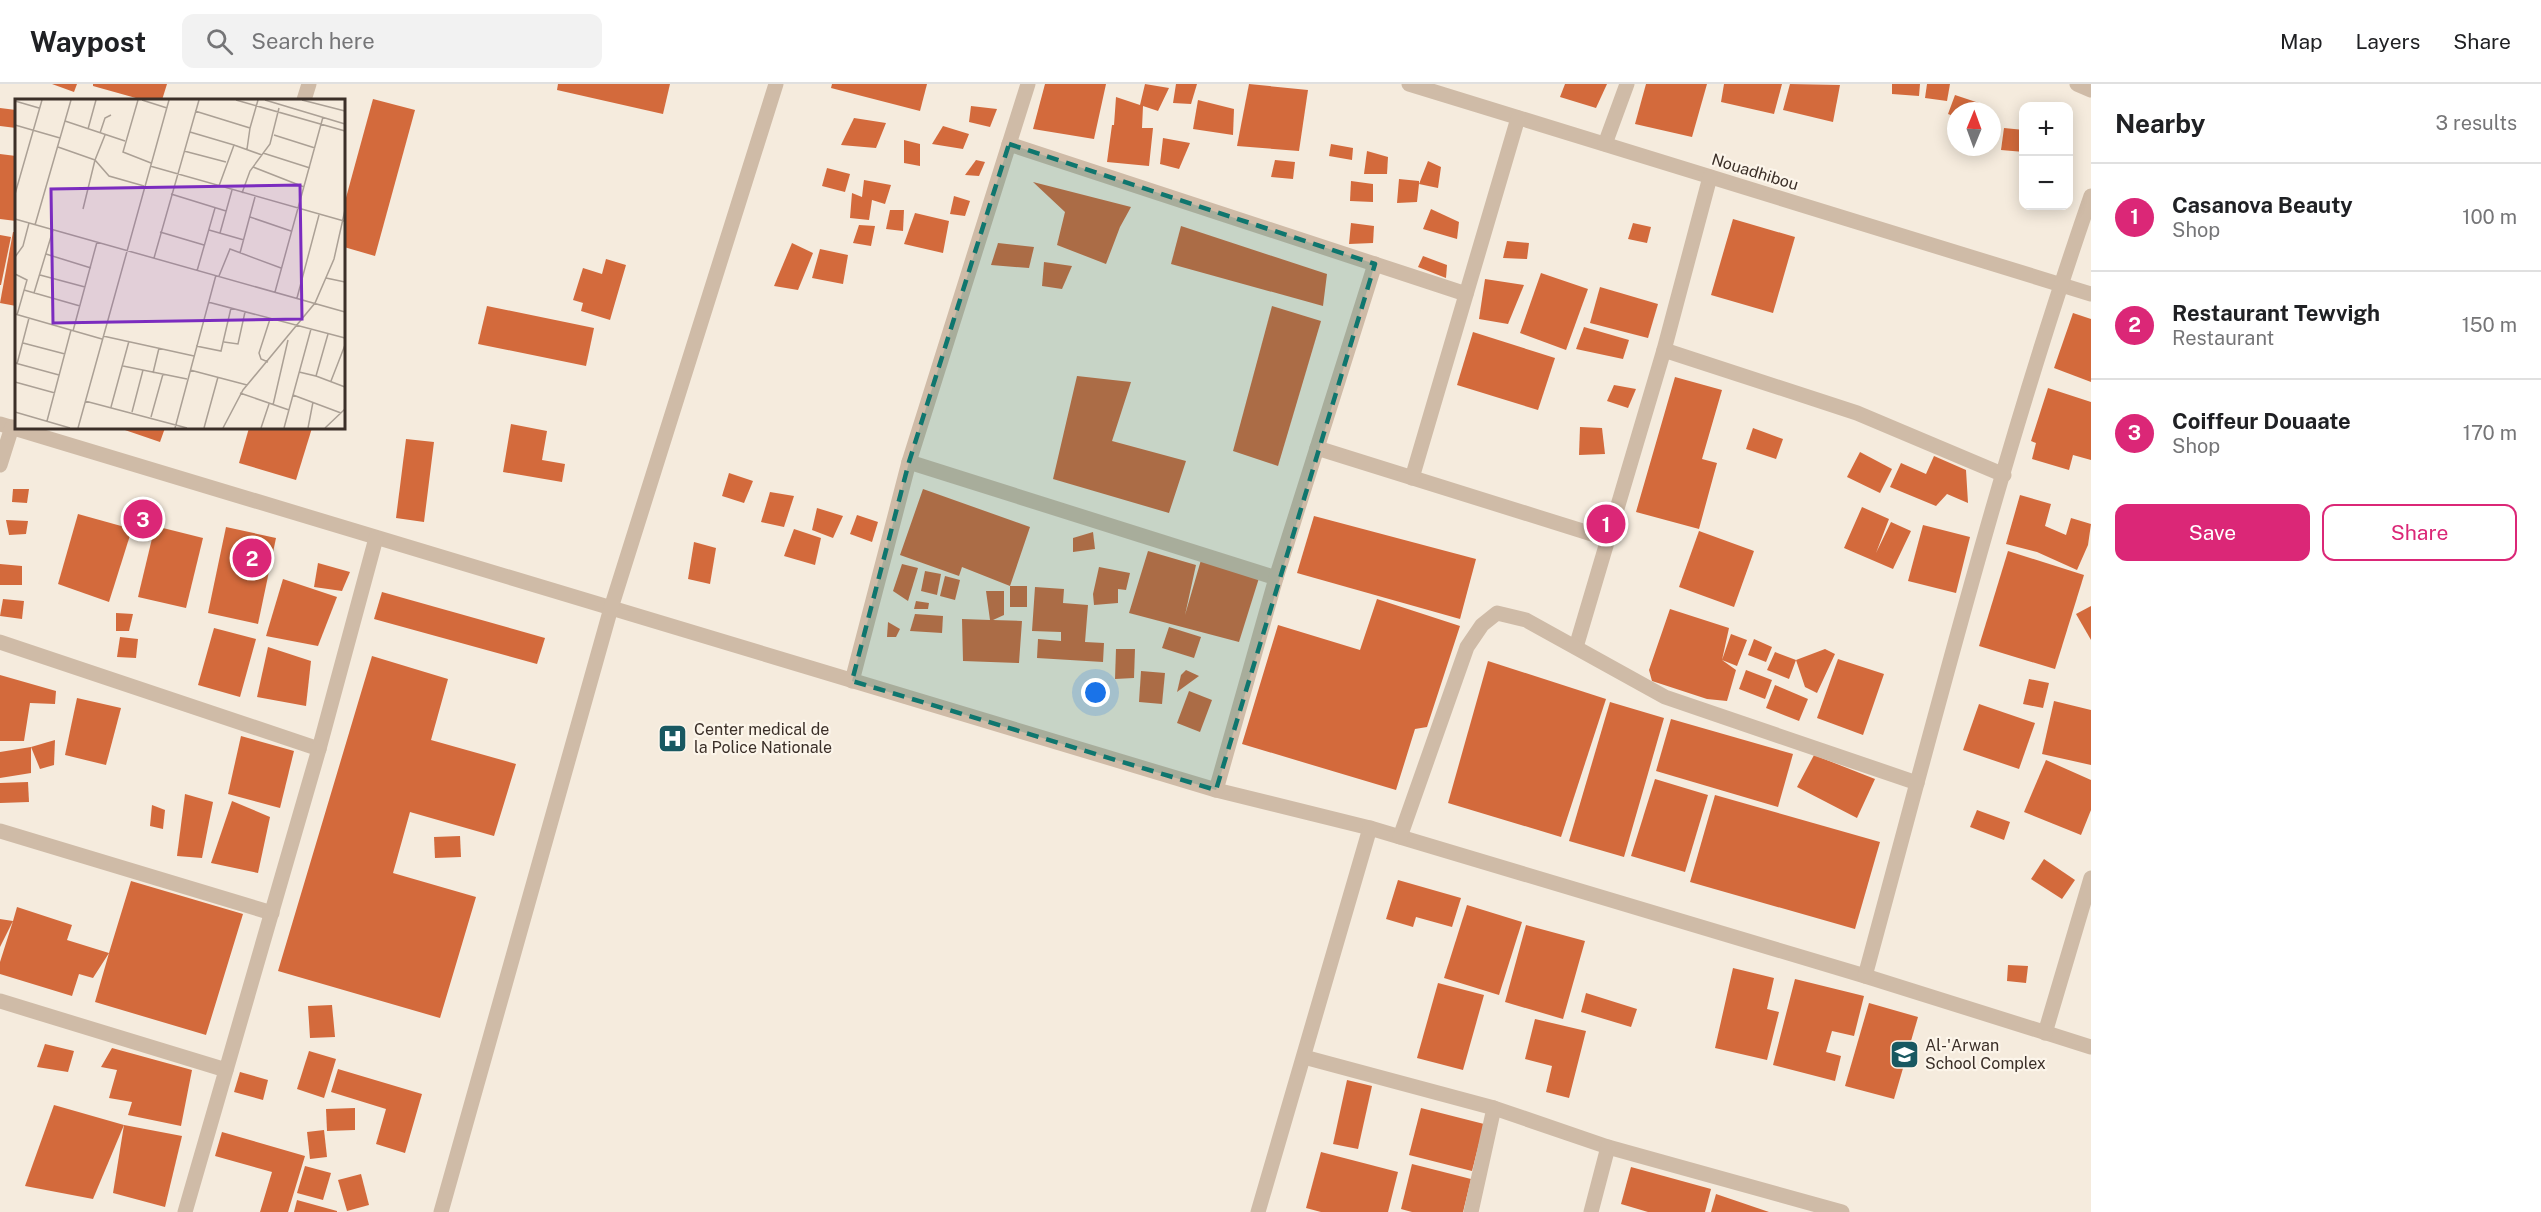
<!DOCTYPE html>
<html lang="en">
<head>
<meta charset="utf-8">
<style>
	:root { --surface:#fff; --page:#f2f2f2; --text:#202124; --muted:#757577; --line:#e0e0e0; --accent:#db2777 }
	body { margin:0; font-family:"Public Sans",sans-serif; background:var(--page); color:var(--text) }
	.controls { position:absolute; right:18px; top:18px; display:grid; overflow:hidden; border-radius:12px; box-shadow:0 3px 15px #0003 }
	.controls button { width:54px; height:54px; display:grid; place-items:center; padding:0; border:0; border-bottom:2px solid var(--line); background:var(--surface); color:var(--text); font:30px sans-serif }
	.compass { position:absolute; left:1947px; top:18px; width:54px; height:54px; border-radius:50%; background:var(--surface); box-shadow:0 3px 15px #0003; rotate:1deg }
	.you { position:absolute; left:1096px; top:609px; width:21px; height:21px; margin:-15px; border:4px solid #fff; border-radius:50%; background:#1a73e8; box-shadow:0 0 0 9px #1a73e833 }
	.badge { display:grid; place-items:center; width:39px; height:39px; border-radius:50%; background:var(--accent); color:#fff; font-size:20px; font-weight:700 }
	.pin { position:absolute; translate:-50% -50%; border:3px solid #fff; box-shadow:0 2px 6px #0006 }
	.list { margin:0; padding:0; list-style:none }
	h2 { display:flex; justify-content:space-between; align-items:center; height:78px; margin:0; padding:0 24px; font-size:26px }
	h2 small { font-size:20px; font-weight:400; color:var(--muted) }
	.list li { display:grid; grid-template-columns:39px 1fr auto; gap:18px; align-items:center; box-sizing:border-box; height:108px; padding:0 24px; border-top:2px solid var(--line) }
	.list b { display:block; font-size:22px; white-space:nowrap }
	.list p { margin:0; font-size:20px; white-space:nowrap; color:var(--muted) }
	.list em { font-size:20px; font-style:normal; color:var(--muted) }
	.actions { display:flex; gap:12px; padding:18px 24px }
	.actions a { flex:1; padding:14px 0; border:2px solid var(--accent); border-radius:12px; text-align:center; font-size:21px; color:var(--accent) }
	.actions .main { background:var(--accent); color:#fff }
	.icon { flex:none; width:33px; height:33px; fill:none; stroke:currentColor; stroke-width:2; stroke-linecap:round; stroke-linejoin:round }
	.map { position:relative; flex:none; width:2091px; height:1128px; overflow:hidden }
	header { display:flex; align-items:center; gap:36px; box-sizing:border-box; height:84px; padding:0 30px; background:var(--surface); border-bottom:2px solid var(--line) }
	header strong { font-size:28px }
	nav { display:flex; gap:33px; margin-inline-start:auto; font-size:21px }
	.search { width:420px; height:54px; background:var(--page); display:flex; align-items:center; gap:15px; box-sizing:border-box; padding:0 21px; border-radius:12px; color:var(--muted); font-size:22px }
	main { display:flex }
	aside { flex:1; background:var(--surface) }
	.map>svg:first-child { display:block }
	.building { fill:#d36a3c }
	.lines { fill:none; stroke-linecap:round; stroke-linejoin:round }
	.street { stroke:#cfbba7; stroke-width:15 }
	.marked { fill:#0f766e; fill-opacity:0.2; stroke:#0f766e; stroke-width:4.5; stroke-dasharray:12 8; stroke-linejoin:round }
	.labels { text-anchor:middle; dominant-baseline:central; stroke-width:4.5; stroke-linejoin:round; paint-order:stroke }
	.street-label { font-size:16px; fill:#3b2f28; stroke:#fcf5ea }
	.poi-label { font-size:16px; fill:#3b2f28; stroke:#fcf5ea; text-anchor:start }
	.inset-road { fill:none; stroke:#aba095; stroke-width:1.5 }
	.view { fill:#7b2cbf; fill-opacity:0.15; stroke:#7b2cbf; stroke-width:3 }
	.inset-edge { fill:none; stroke:#3b2f28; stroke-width:3 }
</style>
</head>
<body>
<header>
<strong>Waypost</strong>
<div class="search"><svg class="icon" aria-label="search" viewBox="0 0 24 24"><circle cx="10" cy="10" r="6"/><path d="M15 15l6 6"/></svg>Search here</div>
<nav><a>Map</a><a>Layers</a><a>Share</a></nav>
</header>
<main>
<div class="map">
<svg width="2091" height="1128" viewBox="0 0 2091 1128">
	<rect width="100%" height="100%" fill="#f5ebdd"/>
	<g class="building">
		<path d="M52,0H77L74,8Z"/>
		<path d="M93,0H167L162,16H143L93,2Z"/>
		<path d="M558,0H670L663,30L557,6Z"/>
		<path d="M832,0H927L920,27L831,4Z"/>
		<path d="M1045,0H1106L1094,55L1033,45Z"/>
		<path d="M1145,0L1169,4L1158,27L1143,22L1142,44H1153L1149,82L1107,78L1112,41H1114L1116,13L1140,21Z"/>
		<path d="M1176,0H1197L1191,20L1173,19Z"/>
		<path d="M1249,0L1308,6L1299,67L1237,62Z"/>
		<path d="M1565,0H1607L1596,24L1560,13Z"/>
		<path d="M1646,0H1707L1692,53L1635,40Z"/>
		<path d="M1724,0H1782L1774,30L1721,18Z"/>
		<path d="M1790,0L1840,1L1833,38L1783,26Z"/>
		<path d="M1892,0H1920L1919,12L1892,10Z"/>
		<path d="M1927,0H1950L1947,17L1925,14Z"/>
		<path d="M1955,11L1979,19L1976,27H1956V33L1948,30Z"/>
		<path d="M373,15L415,26L375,172L344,163V121Z"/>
		<path d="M1198,16L1234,25L1233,51L1193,45Z"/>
		<path d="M971,22L997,25L990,43L969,38Z"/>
		<path d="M0,24L16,26V44L0,42Z"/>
		<path d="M854,34L886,39L876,64L841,61Z"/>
		<path d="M943,42L969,50L963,65L932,60Z"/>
		<path d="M2004,44L2024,46V68L2001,66Z"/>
		<path d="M1163,54L1190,59L1179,85L1160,80Z"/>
		<path d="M904,56L920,60V82L904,79Z"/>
		<path d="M1331,60L1353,64L1352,76L1329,72Z"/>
		<path d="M1367,67L1388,73L1387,90H1364Z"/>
		<path d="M0,70L16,72V137L0,135Z"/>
		<path d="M976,76L985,78L979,92L965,91Z"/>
		<path d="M1275,76L1295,78L1293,95L1271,93Z"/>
		<path d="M1428,77L1441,83L1438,104L1419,100L1417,118L1397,119L1399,95L1419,97V100Z"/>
		<path d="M827,84L850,90L845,108L822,102Z"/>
		<path d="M864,96L891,101L885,120L872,116L869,136L850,134L852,109L862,113Z"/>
		<path d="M1351,97L1373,100V118L1350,117Z"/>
		<path d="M1033,98L1131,123L1120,143L1106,180L1057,161L1065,128Z"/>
		<path d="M954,112L970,117L965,132L950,130Z"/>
		<path d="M1431,125L1459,138L1457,155L1423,145Z"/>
		<path d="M890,126H904L903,147L886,145Z"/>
		<path d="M915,129L949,137L943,169L904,160Z"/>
		<path d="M1733,135L1795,153L1773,229L1711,211Z"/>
		<path d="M1351,139L1374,142L1373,159L1349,160Z"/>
		<path d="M1633,139L1651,143L1647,159L1628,155Z"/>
		<path d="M859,141L875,142L871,162L853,159Z"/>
		<path d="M1181,142L1327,190L1323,222L1171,180Z"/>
		<path d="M13,148H16V222L0,219Z"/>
		<path d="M0,151L11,153L1,201H0Z"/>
		<path d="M1507,157L1529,159L1527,175L1503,174Z"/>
		<path d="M792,159L813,169L798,206L774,202Z"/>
		<path d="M998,159L1034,163L1029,184L991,181Z"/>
		<path d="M820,165L848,171L843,200L812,194Z"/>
		<path d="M1423,172L1447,181L1446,194L1418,183Z"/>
		<path d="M606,175L626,181L610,236L581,227L583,219L573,216L583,184L602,190Z"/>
		<path d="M1044,178L1072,182L1062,205L1042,202Z"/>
		<path d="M1541,189L1588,205L1566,266L1520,249Z"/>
		<path d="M1485,195L1524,201L1508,240L1479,235Z"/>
		<path d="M1600,203L1658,220L1648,254L1590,239Z"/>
		<path d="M487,222L594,244L586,282L478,260Z"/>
		<path d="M1272,222L1321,237L1278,382L1233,367Z"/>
		<path d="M2073,229L2091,235V298L2054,284Z"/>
		<path d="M1584,243L1629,256L1623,275L1576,265Z"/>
		<path d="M1473,248L1555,274L1538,326L1457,301Z"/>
		<path d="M1077,292L1131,298L1112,357L1186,377L1169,429L1053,395Z"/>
		<path d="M1675,293L1722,306L1702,375L1717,379L1699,445L1636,428Z"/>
		<path d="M1614,301L1636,305L1628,324L1607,317Z"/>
		<path d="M2048,304L2091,318V376L2073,371L2069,386L2032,375L2036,359L2031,357Z"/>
		<path d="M511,340L547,347L542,376L565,380L562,398L503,388Z"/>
		<path d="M1580,343L1602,344L1605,370L1579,371Z"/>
		<path d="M119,344H165L160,358Z"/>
		<path d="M249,344H312L296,396L239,379Z"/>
		<path d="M1753,344L1783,355L1776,375L1746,365Z"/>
		<path d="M406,355L434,358L424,438L396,434Z"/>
		<path d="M1860,368L1892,385L1880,409L1847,393Z"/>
		<path d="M1934,372L1966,386L1968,419L1947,410L1936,422L1890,403L1901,379L1926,390Z"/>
		<path d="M729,389L753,397L744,419L722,412Z"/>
		<path d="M13,405H29L27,419L12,418Z"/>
		<path d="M923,405L1030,443L1010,502H1027V523H1010V502L962,483L959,492L900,471Z"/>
		<path d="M770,408L794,412L784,443L761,438Z"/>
		<path d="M2020,411L2051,420L2045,442L2066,451L2071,434L2091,440L2088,461L2077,486L2037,468L2006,460Z"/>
		<path d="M1862,423L1889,435L1876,469L1891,438L1911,447L1893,485L1844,464Z"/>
		<path d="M817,424L843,432L833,454L812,446Z"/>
		<path d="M78,430L132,445L109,518L58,500Z"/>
		<path d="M857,431L878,438L872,458L850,450Z"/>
		<path d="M1314,432L1476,475L1460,535L1297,489Z"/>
		<path d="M6,436L28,437L26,450L9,451Z"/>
		<path d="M1923,441L1970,453L1956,509L1908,497Z"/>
		<path d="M155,442L203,454L186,524L138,513Z"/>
		<path d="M226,443L276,454L258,540L208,529Z"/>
		<path d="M794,445L821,454L815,481L784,472Z"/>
		<path d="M1699,447L1754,467L1734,523L1679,503Z"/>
		<path d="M1093,448L1095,465L1073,468V454Z"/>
		<path d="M694,458L716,464L710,500L688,495Z"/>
		<path d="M1148,467L1196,481L1185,531L1201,476L1259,494L1239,558L1129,529Z"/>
		<path d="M2008,467L2084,491L2055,585L1979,562Z"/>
		<path d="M318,479L350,488L342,507L314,503Z"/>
		<path d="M0,480L22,482V501H0Z"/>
		<path d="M902,480L918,484L908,517L893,507Z"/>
		<path d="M1099,483L1130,489L1126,506L1118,505V519L1094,521L1093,510Z"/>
		<path d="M925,487L941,490L937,511L921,507Z"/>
		<path d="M945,492L960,496L955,516L940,512Z"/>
		<path d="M283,495L337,513L318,562L266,552Z"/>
		<path d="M1035,503L1064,505L1063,519L1088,521L1085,558L1104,559L1103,578L1037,574L1038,555L1061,557V548L1032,547Z"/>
		<path d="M986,507H1004V531L993,536L1022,537L1019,579L963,577L962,535L990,536Z"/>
		<path d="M382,508L545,554L537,580L374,535Z"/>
		<path d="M3,515L24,517L22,535L0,532Z"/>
		<path d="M1377,515L1460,542L1427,643L1415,645L1396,706L1242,660L1278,541L1360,566Z"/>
		<path d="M916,517L929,519L928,525H914Z"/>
		<path d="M2091,522V556L2076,530Z"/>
		<path d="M1670,525L1729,544L1722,576L1731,550L1747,556L1737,582L1722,576L1736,586L1727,617L1707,615L1652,597L1649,586Z"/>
		<path d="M116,529L133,530L129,547H116Z"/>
		<path d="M915,530L943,532L942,549L910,547Z"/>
		<path d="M888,538L900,545L896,553H887Z"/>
		<path d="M1169,543L1201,553L1194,574L1162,564Z"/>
		<path d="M214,544L256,555L240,613L198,601Z"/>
		<path d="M120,553L138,555L136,574L117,573Z"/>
		<path d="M1754,555L1772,563L1766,578L1748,571Z"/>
		<path d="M268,563L311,577L306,622L257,613Z"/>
		<path d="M1116,565H1135L1134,594L1115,595Z"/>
		<path d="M1825,565L1835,570L1817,609L1805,603L1796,576L1789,595L1767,586L1775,568L1796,576Z"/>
		<path d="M372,572L448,595L431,656L516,680L494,752L410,728L393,789L476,813L440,934L278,887Z"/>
		<path d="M1838,575L1884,590L1863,651L1817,634Z"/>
		<path d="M1488,577L1606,615L1561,753L1448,719Z"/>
		<path d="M1186,586L1199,592L1177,608L1181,591Z"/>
		<path d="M1746,586L1772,596L1765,615L1739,605Z"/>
		<path d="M1141,587L1165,589L1162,620L1139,618Z"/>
		<path d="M0,591L56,607L55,620L30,619L24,657H0Z"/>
		<path d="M2029,595L2049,599L2043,624L2023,620Z"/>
		<path d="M1775,601L1808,615L1799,637L1766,624Z"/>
		<path d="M1189,607L1212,616L1200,648L1177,639Z"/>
		<path d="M77,614L121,624L106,681L65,671Z"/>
		<path d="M2054,617L2091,626V681L2042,670Z"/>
		<path d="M1610,618L1664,634L1624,773L1569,757Z"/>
		<path d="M1979,620L2035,639L2019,685L1963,666Z"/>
		<path d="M1671,635L1793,670L1778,723L1656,687Z"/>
		<path d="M241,652L294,667L280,724L228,710Z"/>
		<path d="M55,656L54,681L40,685L31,663Z"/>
		<path d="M31,663V689L0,694V668Z"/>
		<path d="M1814,671L1875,695L1857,734L1797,703Z"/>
		<path d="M2046,676L2091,696V726L2081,751L2024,728Z"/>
		<path d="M1655,695L1708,711L1685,788L1631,772Z"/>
		<path d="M28,698L29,718L0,719V699Z"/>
		<path d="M185,710L213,718L202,774L177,772Z"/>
		<path d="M1715,711L1880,758L1855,845L1690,798Z"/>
		<path d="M232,717L270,733L258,789L211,779Z"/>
		<path d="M152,721L165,726L163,745L150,742Z"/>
		<path d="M1977,726L2010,738L2004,756L1970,743Z"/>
		<path d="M460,752L461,773L435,774L434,753Z"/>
		<path d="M2044,775L2075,796L2062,815L2031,795Z"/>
		<path d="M1398,796L1461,814L1452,843L1416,833L1413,843L1386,835Z"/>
		<path d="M131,797L243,830L206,951L95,918L109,869L93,894L79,890L72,912L0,890V878L13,837L0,863V835L13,837L17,823L72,841L67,856L109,869Z"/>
		<path d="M1467,821L1522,838L1499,911L1444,894Z"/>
		<path d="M1526,841L1585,857L1563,935L1505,918Z"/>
		<path d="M2008,881L2028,882L2026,899L2007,897Z"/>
		<path d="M1733,884L1774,894L1767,925L1779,928L1767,976L1715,964Z"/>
		<path d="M1795,895L1864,912L1854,952L1832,947L1826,968L1841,972L1835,997L1773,981Z"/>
		<path d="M1438,899L1484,911L1463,986L1417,974Z"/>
		<path d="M1586,909L1637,925L1631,943L1581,928Z"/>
		<path d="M1869,919L1918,933L1894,1015L1845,1002Z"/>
		<path d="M332,921L335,953L310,954L308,922Z"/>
		<path d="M1535,935L1586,947L1569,1014L1546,1008L1552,982L1525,975Z"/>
		<path d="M45,960L74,967L68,988L37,983Z"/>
		<path d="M112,964L192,986L181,1042L128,1031L132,1018L109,1014L117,986L101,983Z"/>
		<path d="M309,967L336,975L324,1014L297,1005Z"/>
		<path d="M338,985L422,1010L405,1069L376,1060L386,1025L331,1008Z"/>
		<path d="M240,988L268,996L263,1016L234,1008Z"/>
		<path d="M1347,996L1372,1002L1358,1065L1333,1060Z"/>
		<path d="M54,1021L124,1041L93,1115L25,1102Z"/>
		<path d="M355,1024V1046L327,1047L326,1025Z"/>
		<path d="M1421,1024L1484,1040L1472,1087L1409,1071Z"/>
		<path d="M124,1041L182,1052L165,1123L113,1109Z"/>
		<path d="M324,1046L327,1073L310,1075L307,1048Z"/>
		<path d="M222,1048L305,1072L288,1128H260L272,1088L215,1072Z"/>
		<path d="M1321,1068L1398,1088L1388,1128H1321L1306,1124Z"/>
		<path d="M1412,1080L1471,1095L1463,1128H1412L1401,1125Z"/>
		<path d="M305,1082L331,1089L323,1116L297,1109Z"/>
		<path d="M1631,1083L1711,1105L1705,1128H1648L1621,1120Z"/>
		<path d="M361,1090L369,1121L347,1127L338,1096Z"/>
		<path d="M1716,1110L1769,1128H1711Z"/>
		<path d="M297,1116L337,1127V1128H294Z"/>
	</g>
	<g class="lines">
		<g class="street">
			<path d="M1409,0L2091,210"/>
			<path d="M2077,0L2091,6"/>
			<path d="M304,16L309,0"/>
			<path d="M1009,60L1466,210"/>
			<path d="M1605,60L1627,0"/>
			<path d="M1664,266L1857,329L2004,391"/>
			<path d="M0,340L1216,706L1370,744L1865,892L2091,963"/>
			<path d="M1317,364L1608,455"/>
			<path d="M909,378L1276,494"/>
			<path d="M0,381L12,343"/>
			<path d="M1412,394L1518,34"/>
			<path d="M0,558L319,665"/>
			<path d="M1576,563L1664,266L1710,93"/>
			<path d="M852,597L909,378L1028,0"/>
			<path d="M1216,706L1276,494L1375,180"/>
			<path d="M0,747L272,829"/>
			<path d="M1400,753L1467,563L1482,541L1497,529L1526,536L1665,613L1917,699"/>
			<path d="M1865,892C1936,631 2002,368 2091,112"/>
			<path d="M0,917L226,986"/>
			<path d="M2045,949L2091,794"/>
			<path d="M1304,973L1494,1024L1608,1063L1842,1128"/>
			<path d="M185,1128L319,665L376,454"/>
			<path d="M441,1128L611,524L776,0"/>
			<path d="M1258,1128L1370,744"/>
			<path d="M1471,1128L1494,1024"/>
			<path d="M1591,1128L1608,1063"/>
		</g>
	</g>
	<path class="marked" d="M1009,60L1375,180L1216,706L852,597L909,378Z"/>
	<defs>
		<symbol id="hospital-square" viewBox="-11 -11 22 22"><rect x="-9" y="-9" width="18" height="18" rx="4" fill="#185861" stroke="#fcf5ea"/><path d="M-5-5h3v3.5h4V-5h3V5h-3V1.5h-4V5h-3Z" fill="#fff"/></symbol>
		<symbol id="school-square" viewBox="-11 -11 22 22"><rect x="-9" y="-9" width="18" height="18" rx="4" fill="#185861" stroke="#fcf5ea"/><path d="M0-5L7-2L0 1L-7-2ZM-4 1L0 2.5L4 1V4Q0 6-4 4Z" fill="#fff"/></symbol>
	</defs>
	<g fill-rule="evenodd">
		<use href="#hospital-square" x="656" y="638" width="33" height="33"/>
		<use href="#school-square" x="1888" y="954" width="33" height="33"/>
	</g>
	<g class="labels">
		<g class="street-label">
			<text transform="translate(1755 88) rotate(17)">Nouadhibou</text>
		</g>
		<g class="poi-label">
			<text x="694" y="645">Center medical de<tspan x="694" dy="18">la Police Nationale</tspan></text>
			<text x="1925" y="961">Al-'Arwan<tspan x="1925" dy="18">School Complex</tspan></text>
		</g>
	</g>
	<g transform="translate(15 15)">
		<rect width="330" height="330" fill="#f5ebdd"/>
		<path class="inset-road" d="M123,1L108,53L136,64M127,1L152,9M221,1L330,32M250,1L330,25M287,1L330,12M0,2L24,9M180,12L235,29L243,1M50,22L110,42M0,26L45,39M73,30L81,1M175,33L219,46L204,87M85,34L90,19L96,16M259,36L300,49M219,46L247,56M43,48L80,61L90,36M232,50L235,29M169,52L211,63M248,54L295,69M80,61L94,77L129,87M135,67L329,122M238,68L289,88M227,94L235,72L255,45L264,9M0,95L27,1M156,95L211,112M68,110L80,61M235,118L276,132M0,120L330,213M20,126L56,1M194,131L229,141M145,133L189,146M205,134L217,91M225,154L240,98M31,155L76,169M0,158L8,147L14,124M139,159L184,1M182,172L200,109M0,175L12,181L2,216M25,176L70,188M204,177L215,150L266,169M311,179L330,183M9,191L65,207M260,193L308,18M19,194L38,131M282,199L304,116M193,203L330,239M0,215L87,240M58,232L82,143M88,237L179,257M209,243L223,245L230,213M8,244L50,255M181,247L206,252L216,209M253,263L246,260L244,254L255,220M0,264L44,276M2,265L14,219M108,267L172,280M175,271L232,286M284,273L301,277L313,235M138,274L144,249M301,277L330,288M316,282L330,246M0,283L40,294M225,294L274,311M278,296L326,314M70,302L172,329M258,306L273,241M96,308L114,242M0,313L55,329M117,313L128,271M136,318L148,275M32,322L56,231M63,329L154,1M160,329L201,176M189,329L203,278M208,329L228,291L300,204L319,160L330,111M246,329L254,305M269,329L296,230M293,329L298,303M310,329L330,310"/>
		<path class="view" d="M285,86L287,220L38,224L36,90Z"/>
		<rect width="330" height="330" class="inset-edge"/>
	</g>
</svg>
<div class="controls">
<button>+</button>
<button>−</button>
</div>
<svg class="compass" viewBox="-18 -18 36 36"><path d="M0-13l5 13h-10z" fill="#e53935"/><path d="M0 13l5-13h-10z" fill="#757577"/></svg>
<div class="you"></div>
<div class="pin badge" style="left:1606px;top:440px">1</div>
<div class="pin badge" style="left:252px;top:474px">2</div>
<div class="pin badge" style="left:143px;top:435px">3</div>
</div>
<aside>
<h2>Nearby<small>3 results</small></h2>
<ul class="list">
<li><span class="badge">1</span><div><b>Casanova Beauty</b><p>Shop</p></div><em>100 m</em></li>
<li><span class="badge">2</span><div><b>Restaurant Tewvigh</b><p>Restaurant</p></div><em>150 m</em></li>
<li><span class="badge">3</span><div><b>Coiffeur Douaate</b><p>Shop</p></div><em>170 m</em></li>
</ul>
<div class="actions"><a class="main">Save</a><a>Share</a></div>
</aside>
</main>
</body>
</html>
